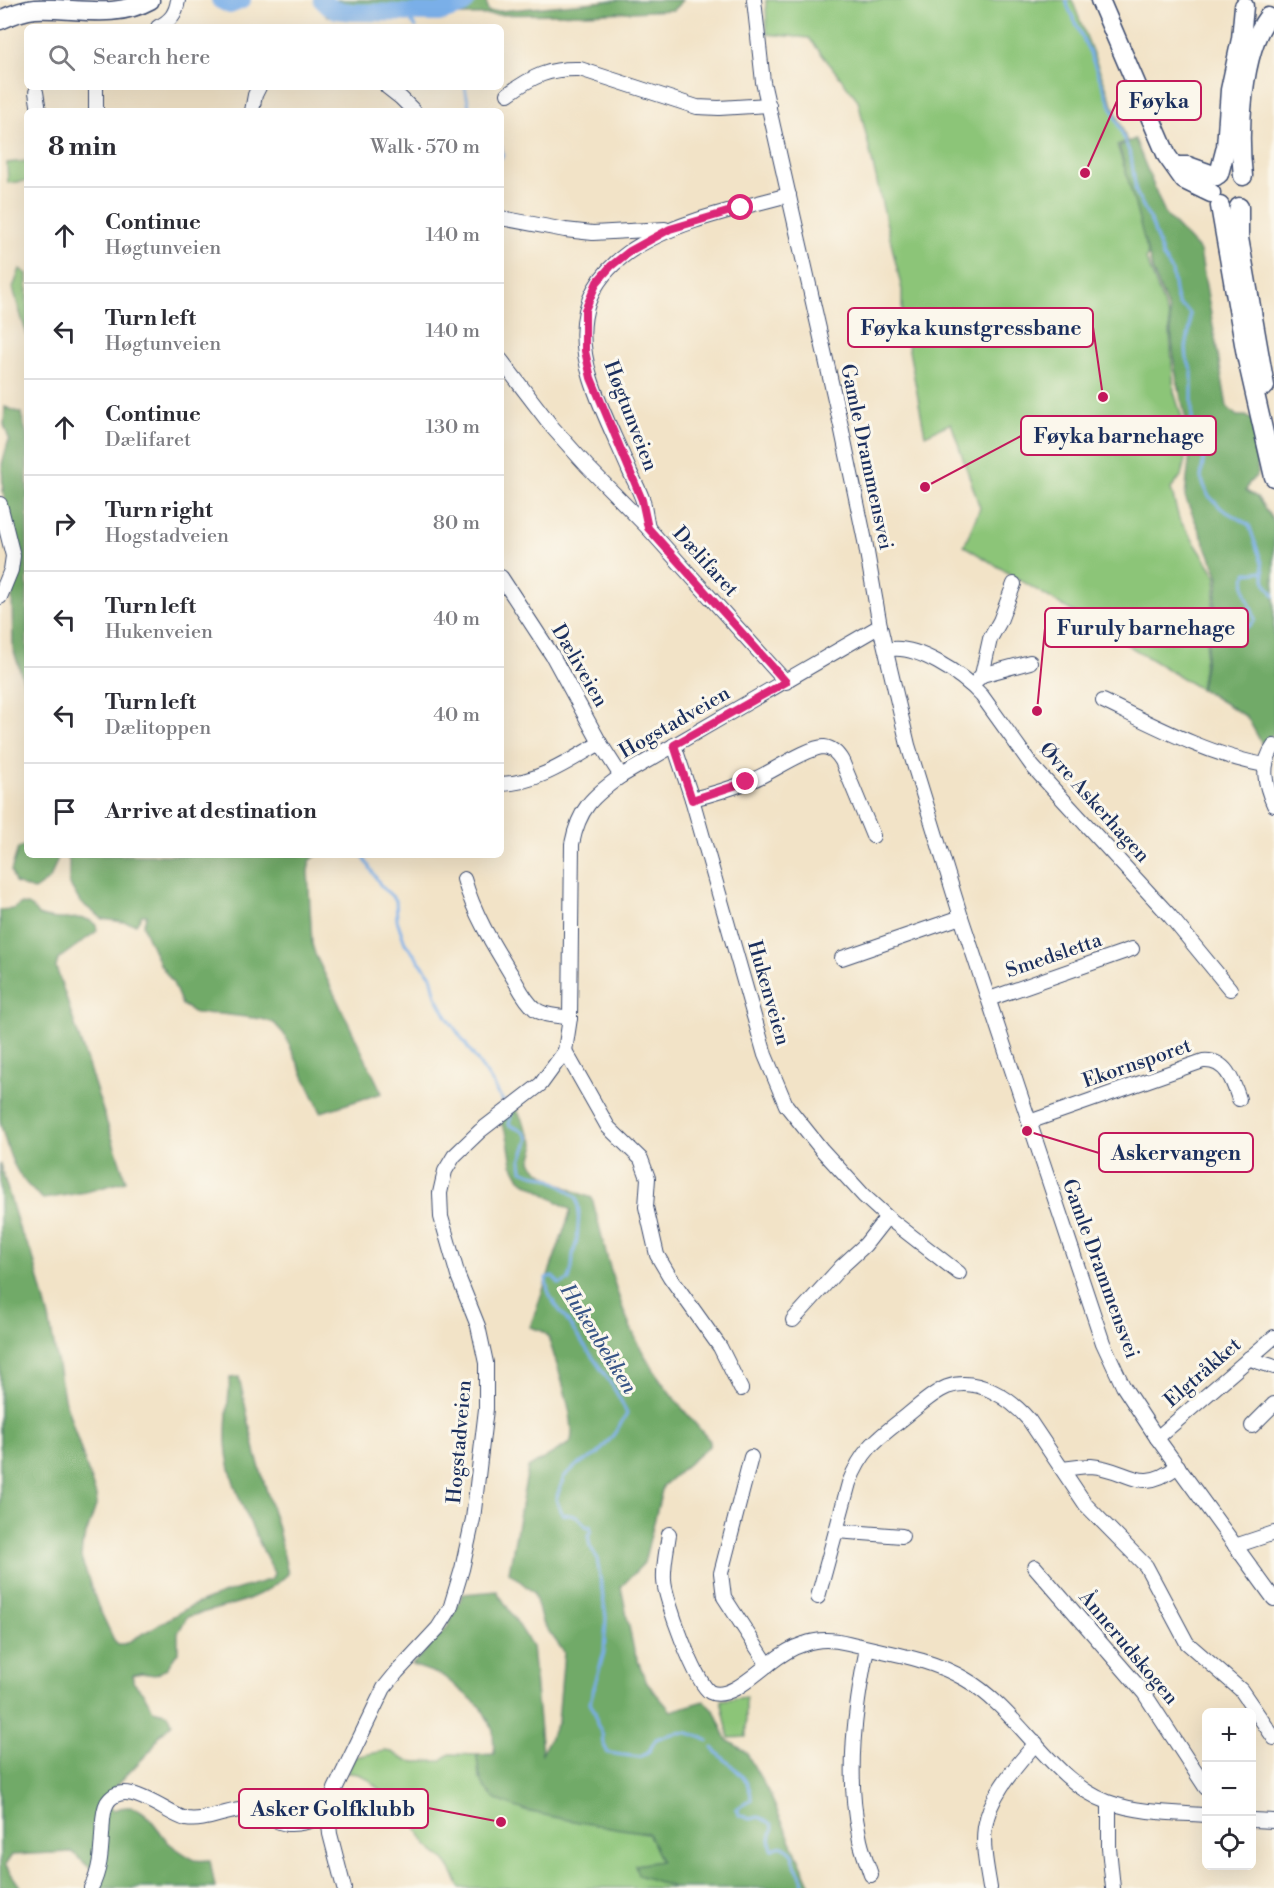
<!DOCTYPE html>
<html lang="en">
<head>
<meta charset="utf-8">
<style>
	:root { --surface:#fff; --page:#f7f7f7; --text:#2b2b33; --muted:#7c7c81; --line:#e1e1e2 }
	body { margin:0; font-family:"Libre Bodoni",serif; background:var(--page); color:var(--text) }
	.controls { position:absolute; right:18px; bottom:18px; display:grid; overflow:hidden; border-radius:9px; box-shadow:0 6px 24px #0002 }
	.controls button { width:54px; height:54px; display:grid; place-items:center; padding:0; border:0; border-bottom:2px solid var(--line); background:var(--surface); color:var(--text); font:30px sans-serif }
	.stop { position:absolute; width:18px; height:18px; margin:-14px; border:4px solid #db2777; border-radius:50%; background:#fff }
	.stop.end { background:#db2777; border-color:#fff; box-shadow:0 2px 6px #0008 }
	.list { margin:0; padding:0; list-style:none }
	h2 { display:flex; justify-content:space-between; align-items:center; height:78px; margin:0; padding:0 24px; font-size:26px }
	h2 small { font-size:20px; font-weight:400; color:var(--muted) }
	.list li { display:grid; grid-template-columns:39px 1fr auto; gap:18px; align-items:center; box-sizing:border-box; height:96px; padding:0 24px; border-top:2px solid var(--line) }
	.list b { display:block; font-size:22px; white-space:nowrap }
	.list p { margin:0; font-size:20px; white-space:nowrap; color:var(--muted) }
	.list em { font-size:20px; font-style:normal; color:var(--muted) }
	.icon { flex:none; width:33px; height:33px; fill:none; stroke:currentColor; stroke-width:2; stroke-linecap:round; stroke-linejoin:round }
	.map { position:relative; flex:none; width:1274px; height:1888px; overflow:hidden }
	.search { position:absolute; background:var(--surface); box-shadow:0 6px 24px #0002; left:24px; top:24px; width:480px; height:66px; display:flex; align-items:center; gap:15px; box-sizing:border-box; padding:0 21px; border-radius:9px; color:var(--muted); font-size:22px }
	.panel { position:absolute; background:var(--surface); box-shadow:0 6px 24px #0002; left:24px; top:108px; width:480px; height:750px; border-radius:9px }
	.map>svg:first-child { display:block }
	.green { fill:#8cc578; stroke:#547a6b; stroke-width:1.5 }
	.forest { fill:#71aa68; stroke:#466c63; stroke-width:1.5 }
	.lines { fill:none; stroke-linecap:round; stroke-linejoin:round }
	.stream { stroke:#7aafe8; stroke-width:3 }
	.river { stroke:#7aafe8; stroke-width:18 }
	.minor-casing { stroke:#3b4a6e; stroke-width:16 }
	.major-casing { stroke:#3b4a6e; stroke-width:21 }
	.minor { stroke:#fff; stroke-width:14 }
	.major { stroke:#fff; stroke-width:18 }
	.route { stroke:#db2777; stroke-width:8 }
	.labels { text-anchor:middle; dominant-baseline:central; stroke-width:6; stroke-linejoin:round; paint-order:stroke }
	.street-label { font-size:20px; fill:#1b2f5e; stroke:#fbf7ec }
	.water-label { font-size:21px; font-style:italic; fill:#385587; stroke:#fbf7ec }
	.leader { fill:none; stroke:#c2185b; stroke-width:2 }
	.callout-dot { fill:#c2185b; stroke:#fbf7ec; stroke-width:2 }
	.callout { fill:#fbf7ec; stroke:#c2185b; stroke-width:2 }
	.callout-label { font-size:21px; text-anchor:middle; font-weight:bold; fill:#1b2f5e }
</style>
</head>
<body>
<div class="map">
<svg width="1274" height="1888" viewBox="0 0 1274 1888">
	<rect width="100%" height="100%" fill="#fbf7ec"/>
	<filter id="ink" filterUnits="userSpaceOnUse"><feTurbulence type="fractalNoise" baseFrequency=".0167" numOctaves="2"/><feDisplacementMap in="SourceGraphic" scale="12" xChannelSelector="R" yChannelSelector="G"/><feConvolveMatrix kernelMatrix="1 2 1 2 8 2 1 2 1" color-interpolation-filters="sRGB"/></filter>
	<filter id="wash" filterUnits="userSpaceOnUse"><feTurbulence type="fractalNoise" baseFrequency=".008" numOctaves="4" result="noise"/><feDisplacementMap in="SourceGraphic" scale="24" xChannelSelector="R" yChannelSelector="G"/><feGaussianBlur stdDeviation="1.35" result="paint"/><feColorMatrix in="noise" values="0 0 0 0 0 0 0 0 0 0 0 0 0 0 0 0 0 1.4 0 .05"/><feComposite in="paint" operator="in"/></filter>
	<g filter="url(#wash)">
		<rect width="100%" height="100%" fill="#f2e3c7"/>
		<g class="green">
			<path d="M766,0H1072L1127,141L1117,145L1150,246L1146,259L1169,318L1174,392L1185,427V460L1181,476L1171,489L1179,519L1217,577L1200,689L964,546L980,508L951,423L925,435L902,314V290L858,100L809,38L767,34Z"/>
			<path d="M27,161V181L8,183L7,163Z"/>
			<path d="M20,269L27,274V336L13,288Z"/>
			<path d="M746,1697V1737L729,1738L721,1700Z"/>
			<path d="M384,1751L392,1752L407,1761L417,1762L440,1761L450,1754L477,1755L479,1778L525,1811L648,1833L661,1861L635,1865L638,1874L676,1888H460C456,1878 451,1868 444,1860C438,1854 431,1850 426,1844C418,1834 416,1821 409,1811C403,1805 396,1803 390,1798C374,1786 369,1773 347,1773L355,1757Z"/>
		</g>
		<g class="forest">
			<path d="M314,0H486L488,12L618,0H683L673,10L586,14L327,16Z"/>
			<path d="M1135,139L1165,214L1200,251L1227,407L1237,416H1246L1253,420L1258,474L1249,483L1246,491L1257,497L1274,522V733L1262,744L1247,717L1201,689L1219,577L1185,497L1191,443L1175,370L1169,311L1153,272L1119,146Z"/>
			<path d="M5,407L21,413L27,436V693L13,648L12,596L15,556L3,492L2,464L9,439L4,425Z"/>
			<path d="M27,845V855H59L50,879L34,890L15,883L11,871L18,848Z"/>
			<path d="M64,855H317L310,861L308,871L312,944L315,954L382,1093L321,1112L284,1034L274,1023L262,1019L221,1014L195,1013L182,1005L173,983L159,963L146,934L143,925L147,915H142L136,924L103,919L80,902L69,883V860Z"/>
			<path d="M20,904C30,904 33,907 38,915C46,918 55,919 63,919C76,919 86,915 96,925L97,931L61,957L58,960L56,967L126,1181L86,1192L43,1199C14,1177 9,1156 0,1121V910L13,909Z"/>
			<path d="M515,1106L534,1143L535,1148L531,1161C537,1176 577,1193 592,1198C606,1250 616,1306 644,1354C662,1386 686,1413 710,1441L709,1446L663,1486L644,1563L621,1587L634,1651L647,1683L671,1711L704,1701L714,1710L727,1740L746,1752L770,1795L812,1888H676L638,1875L635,1865L661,1861L648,1833C617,1828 507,1814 490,1794C479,1782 478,1770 477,1755L494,1754L493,1730L481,1707L443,1676L412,1665L447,1628L463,1594L497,1591L532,1646L542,1753L558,1721L564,1652L542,1622L534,1593L509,1572L528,1468L570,1443C579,1425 554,1358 548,1336L542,1331L530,1327L571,1210L520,1179L512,1164L507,1135L498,1118Z"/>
			<path d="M0,1164L20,1231L32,1253L49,1318L64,1398L96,1496L97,1503L82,1546L81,1558L98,1606L114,1640L118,1644H125L191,1606L222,1594L272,1579L274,1573C256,1534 228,1486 226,1443C225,1422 229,1399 230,1378L239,1377L256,1455L278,1529L288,1574C260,1602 223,1606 187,1617L178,1633V1652L167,1668L155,1675L141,1673L133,1675V1682L144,1694L153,1710L168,1714L172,1723L159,1736L151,1750L113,1789L106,1805L113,1810C143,1798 152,1823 168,1842C172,1846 190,1858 195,1860C199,1861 206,1860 210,1860L215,1888H93L97,1882L91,1869L72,1852L12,1855L5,1865L21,1888H0Z"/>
		</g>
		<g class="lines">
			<g class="stream">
				<path d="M1066,0L1068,7L1088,49L1131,156L1136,192L1152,224L1163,257L1172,271L1176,297L1179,305L1186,309L1190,314V327L1186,347L1187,359L1192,371V430L1204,454L1201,478L1208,495L1222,509L1249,525L1262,563L1265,582L1274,596"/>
				<path d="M404,13L416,27"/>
				<path d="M465,87L470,111"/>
				<path d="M501,146L503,155L501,158"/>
				<path d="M1220,633C1231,634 1248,630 1255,620C1252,605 1239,589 1247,573L1264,571"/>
				<path d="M362,855L381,886L396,900L397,920L405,943L431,976L436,996L447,1017L494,1085L497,1093L507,1106"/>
				<path d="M510,1112L511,1115L509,1125L523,1131L529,1138L521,1161L522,1170C531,1175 542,1175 551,1180C560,1184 569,1192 577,1198L579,1213L577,1240L573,1255L572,1268L569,1280L560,1284L552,1276L546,1278C547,1298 556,1304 566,1319C586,1351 613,1380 627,1414L614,1434L598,1454L577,1465L564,1477L556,1499L562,1514L577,1516L588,1528L590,1526L591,1531L588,1535L590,1546L597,1558L606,1617L604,1652L590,1702L595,1712L597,1724L602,1733L603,1743L608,1753L640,1757L648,1753L656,1739C678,1731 687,1729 708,1741"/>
				<path d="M713,1748C727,1765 752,1776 751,1800L736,1809L739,1815L750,1819L759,1817L772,1824L773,1830C769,1836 770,1842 772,1850C782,1843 789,1847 794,1857L793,1861C798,1873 803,1874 803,1888"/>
			</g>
			<g class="river">
				<path d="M220,0L230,5L242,0"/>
				<path d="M322,0L328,6L336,10L353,12L439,13L463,5L467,0"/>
			</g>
		</g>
	</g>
	<g filter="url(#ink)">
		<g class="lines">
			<defs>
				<g id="minor">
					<path d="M754,0L763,82L841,426L865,541L880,626L908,745L961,917L1103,1343L1123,1386L1157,1438L1274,1599"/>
					<path d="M158,27C170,21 176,14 178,0"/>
					<path d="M387,87L401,98L414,111"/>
					<path d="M36,92L39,111"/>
					<path d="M508,94C533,76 549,68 580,69L697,107L719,108L769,105"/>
					<path d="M96,111V87"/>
					<path d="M252,111L255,95L259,87"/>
					<path d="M501,218L565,230L593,233L665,229"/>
					<path d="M501,360L553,428L587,466L648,528L786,682"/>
					<path d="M0,504L13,556L11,570L0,597"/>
					<path d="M648,528C646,519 645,510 643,501C640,491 634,481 630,472C617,441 601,411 591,379C548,244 695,220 789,195"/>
					<path d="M501,577L552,655L600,743L621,776"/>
					<path d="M886,650C915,642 963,675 982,696L1033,767L1170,916L1230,989"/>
					<path d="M982,675L990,639L1000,621L1014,584"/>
					<path d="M978,679L982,675L1030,662"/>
					<path d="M1103,701C1153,725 1211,756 1265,765"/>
					<path d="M674,745L692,799L765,1055L786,1105L822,1150L864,1196L887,1217L959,1273"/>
					<path d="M1274,746C1260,765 1265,785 1274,805"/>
					<path d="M501,784C538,783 569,761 600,743"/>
					<path d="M692,799C714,794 735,787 755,779C772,772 808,747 824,747C833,748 838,754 842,761L873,836"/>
					<path d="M464,879C474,914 492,943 511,974C518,985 524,1000 535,1009C545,1017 558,1015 570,1018"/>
					<path d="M842,958L961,917"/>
					<path d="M989,999L1132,949"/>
					<path d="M565,1051L608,1127L641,1159L648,1178L646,1207L657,1255L670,1277L720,1347L741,1389"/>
					<path d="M1029,1122L1203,1061C1226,1059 1233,1081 1239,1099"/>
					<path d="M793,1320L841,1267L865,1245L887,1217"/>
					<path d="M1249,1358C1258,1363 1265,1363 1274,1367"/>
					<path d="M1252,1426L1274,1404"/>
					<path d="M1157,1438L1274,1337"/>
					<path d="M751,1457L721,1573L724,1597L768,1665"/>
					<path d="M1062,1469C1072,1468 1082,1466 1091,1466C1130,1469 1139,1496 1178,1466"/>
					<path d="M836,1531L902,1536"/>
					<path d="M669,1534C667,1549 663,1565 664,1580C664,1597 696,1684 710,1692C728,1701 755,1674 769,1664C779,1656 791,1648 804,1644C819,1638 833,1639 848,1643C888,1653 929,1658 965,1679C1018,1709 1053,1783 1108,1802C1138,1813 1174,1813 1206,1815"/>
					<path d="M1235,1546L1274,1533"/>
					<path d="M1035,1567L1144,1693L1206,1788"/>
					<path d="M818,1597L849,1483C862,1449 878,1438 905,1417C918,1407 932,1393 947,1387C977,1376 1010,1398 1029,1420L1086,1505L1146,1566L1187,1643L1241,1690L1274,1738"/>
					<path d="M867,1648C855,1709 846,1774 859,1835C861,1849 867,1862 871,1875"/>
					<path d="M1109,1803V1848L1113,1888"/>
					<path d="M1252,1820L1274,1821"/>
					<path d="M91,1888C100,1871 101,1854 102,1835C103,1825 102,1812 107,1803C124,1775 166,1814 186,1819C204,1822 222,1812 240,1810C257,1809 272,1822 288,1824C302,1825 316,1819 328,1815"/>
					<path d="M344,1888L330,1834L328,1815L335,1789L384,1688L397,1672L438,1628L450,1609L462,1569L473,1519L486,1409V1363L478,1326L458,1276L441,1217L440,1193L445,1171L454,1156L480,1131L541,1084L565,1051L570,1018L572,844C579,808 593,796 621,776L880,626"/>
					<path d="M990,1888C987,1869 982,1847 985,1827C990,1794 1015,1768 1036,1743"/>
				</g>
				<g id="major">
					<path d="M1100,0L1167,156L1184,180L1211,193"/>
					<path d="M0,20C11,15 23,10 35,9C74,7 114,20 150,0"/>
					<path d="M1175,166H1188L1216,176"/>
					<path d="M1219,174L1226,147L1230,90L1241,39L1244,6"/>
					<path d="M1243,176C1238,133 1241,52 1268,17"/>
					<path d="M1220,206L1246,355L1274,477"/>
					<path d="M1239,207V238L1265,386"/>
				</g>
			</defs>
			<use href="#minor" class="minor-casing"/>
			<use href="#major" class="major-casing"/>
			<use href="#minor" class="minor"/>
			<use href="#major" class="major"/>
		</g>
	</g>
	<g class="lines" filter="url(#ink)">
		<path class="route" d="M741,208L670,229L630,251L611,266L597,282L585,310V351L591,378L642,500L648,528L786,682L674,745L692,800L746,782"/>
	</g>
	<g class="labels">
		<g class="street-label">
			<text transform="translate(630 416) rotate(69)">Høgtunveien</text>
			<text transform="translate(866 457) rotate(78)">Gamle Drammensvei</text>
			<text transform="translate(705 562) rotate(48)">Dælifaret</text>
			<text transform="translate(579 666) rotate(60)">Dæliveien</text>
			<text transform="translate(675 723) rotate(-30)">Hogstadveien</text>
			<text transform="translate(1094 803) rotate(48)">Øvre Askerhagen</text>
			<text transform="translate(1054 956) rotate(-19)">Smedsletta</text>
			<text transform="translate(768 993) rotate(74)">Hukenveien</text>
			<text transform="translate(1137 1064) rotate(-19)">Ekornsporet</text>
			<text transform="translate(1100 1269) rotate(70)">Gamle Drammensvei</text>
			<text transform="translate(1203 1373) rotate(-41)">Elgtråkket</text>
			<text transform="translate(460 1442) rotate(-85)">Hogstadveien</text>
			<text transform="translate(1128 1648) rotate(50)">Ånnerudskogen</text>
		</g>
		<g class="water-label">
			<text transform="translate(598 1339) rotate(58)">Hukenbekken</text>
		</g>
	</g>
	<path class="leader" d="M1085 173L1117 101M1103 397L1093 327M925 487L1021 436M1037 711L1045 628M1027 1131L1099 1153M501 1822L428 1808"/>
	<g class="callout-dot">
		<circle cx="1085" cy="173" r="6"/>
		<circle cx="1103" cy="397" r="6"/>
		<circle cx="925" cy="487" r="6"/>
		<circle cx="1037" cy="711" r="6"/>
		<circle cx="1027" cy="1131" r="6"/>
		<circle cx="501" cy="1822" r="6"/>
	</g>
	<g class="callout">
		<rect x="1117" y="81" width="84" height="39" rx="6"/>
		<rect x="848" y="308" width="245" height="39" rx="6"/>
		<rect x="1021" y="416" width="195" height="39" rx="6"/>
		<rect x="1045" y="608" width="203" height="39" rx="6"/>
		<rect x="1099" y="1133" width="154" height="39" rx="6"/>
		<rect x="239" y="1789" width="189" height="39" rx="6"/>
	</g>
	<g class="callout-label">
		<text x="1159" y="108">Føyka</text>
		<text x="971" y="335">Føyka kunstgressbane</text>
		<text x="1119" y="443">Føyka barnehage</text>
		<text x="1146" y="635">Furuly barnehage</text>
		<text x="1176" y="1160">Askervangen</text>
		<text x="333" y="1816">Asker Golfklubb</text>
	</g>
</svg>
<div class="controls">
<button>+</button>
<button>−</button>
<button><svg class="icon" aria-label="locate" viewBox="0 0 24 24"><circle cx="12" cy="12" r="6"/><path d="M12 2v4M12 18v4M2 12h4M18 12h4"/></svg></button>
</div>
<div class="stop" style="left:741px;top:208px"></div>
<div class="stop end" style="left:746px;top:782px"></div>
<div class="search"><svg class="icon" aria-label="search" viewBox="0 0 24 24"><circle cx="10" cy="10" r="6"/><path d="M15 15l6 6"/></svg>Search here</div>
<section class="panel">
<h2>8 min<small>Walk · 570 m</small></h2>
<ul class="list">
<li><svg class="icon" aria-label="ahead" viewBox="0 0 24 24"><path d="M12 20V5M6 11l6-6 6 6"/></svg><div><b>Continue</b><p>Høgtunveien</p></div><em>140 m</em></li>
<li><svg class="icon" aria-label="left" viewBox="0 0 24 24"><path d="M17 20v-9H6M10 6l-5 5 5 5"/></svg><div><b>Turn left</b><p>Høgtunveien</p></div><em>140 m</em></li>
<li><svg class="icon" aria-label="ahead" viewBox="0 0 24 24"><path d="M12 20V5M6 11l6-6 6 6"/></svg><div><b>Continue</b><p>Dælifaret</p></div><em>130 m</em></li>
<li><svg class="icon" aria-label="right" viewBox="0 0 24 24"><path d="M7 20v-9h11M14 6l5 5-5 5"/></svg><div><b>Turn right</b><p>Hogstadveien</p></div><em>80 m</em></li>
<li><svg class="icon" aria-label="left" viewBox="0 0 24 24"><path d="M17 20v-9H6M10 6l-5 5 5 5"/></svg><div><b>Turn left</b><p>Hukenveien</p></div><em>40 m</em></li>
<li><svg class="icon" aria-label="left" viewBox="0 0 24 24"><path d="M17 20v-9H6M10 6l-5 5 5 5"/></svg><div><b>Turn left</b><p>Dælitoppen</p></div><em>40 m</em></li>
<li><svg class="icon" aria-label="arrive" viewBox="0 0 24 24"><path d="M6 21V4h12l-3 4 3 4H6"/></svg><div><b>Arrive at destination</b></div></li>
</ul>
</section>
</div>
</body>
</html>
